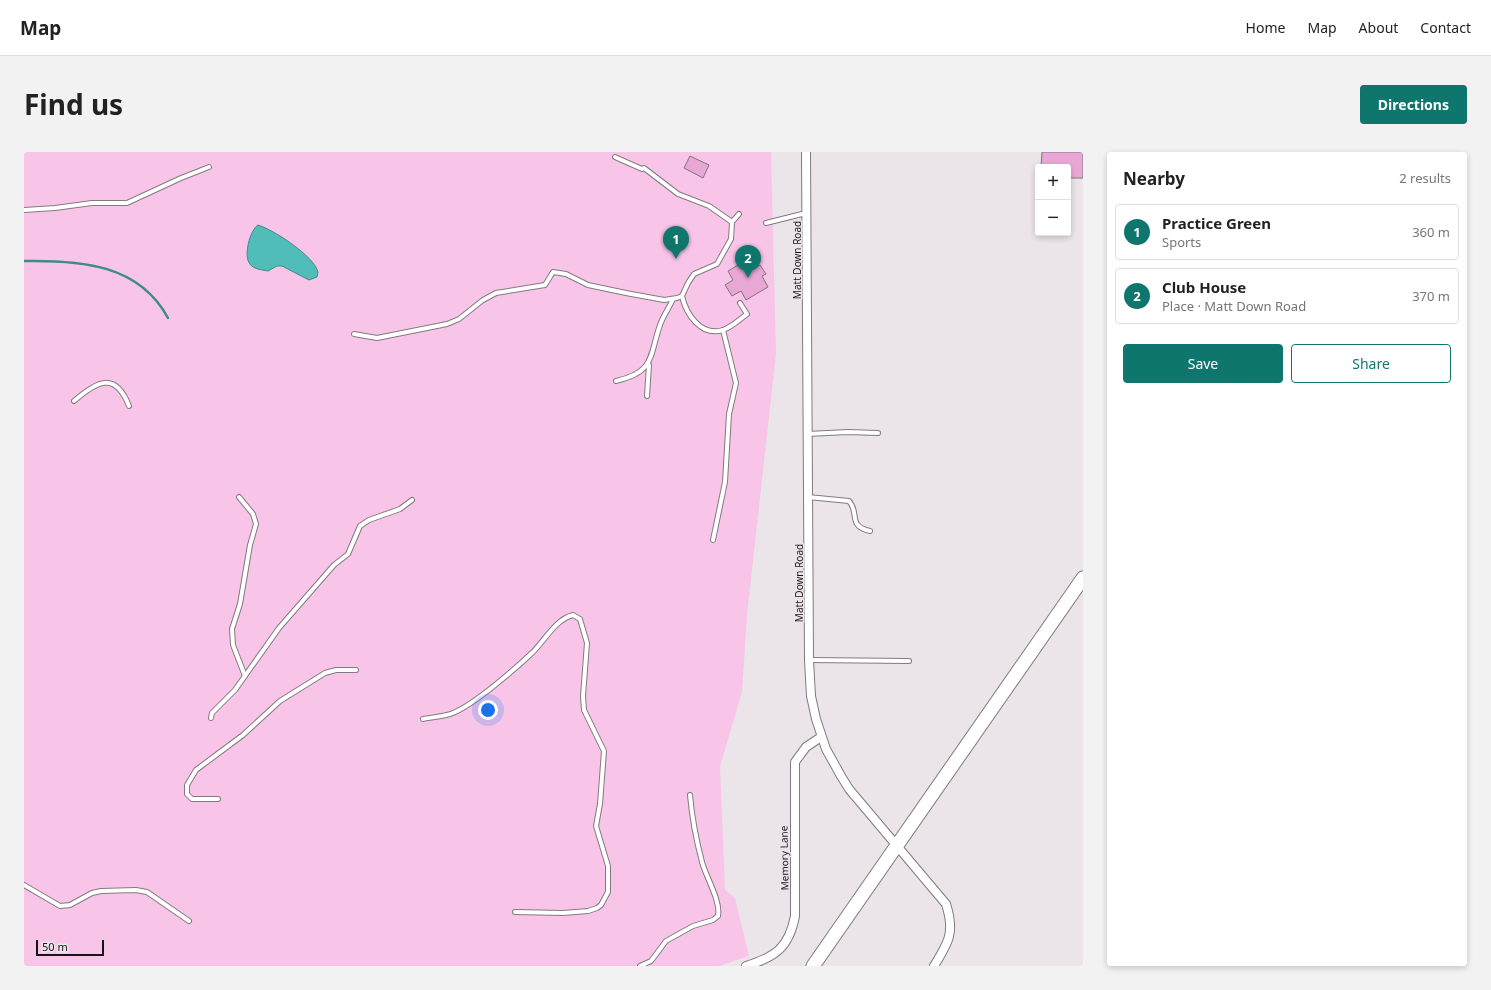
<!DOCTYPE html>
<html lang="en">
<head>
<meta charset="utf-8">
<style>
	:root { --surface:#fff; --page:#f2f2f2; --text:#222; --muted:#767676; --line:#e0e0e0; --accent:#0f766e }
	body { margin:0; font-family:"Noto Sans",sans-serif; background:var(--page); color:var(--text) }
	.controls { position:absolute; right:12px; top:12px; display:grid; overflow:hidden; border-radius:4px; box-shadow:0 2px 6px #0003 }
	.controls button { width:36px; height:36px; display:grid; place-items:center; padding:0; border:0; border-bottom:1px solid var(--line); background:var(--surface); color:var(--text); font:20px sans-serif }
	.scale { position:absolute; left:12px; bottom:10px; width:68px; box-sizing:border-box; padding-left:4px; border:2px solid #171416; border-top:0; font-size:11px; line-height:14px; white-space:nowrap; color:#171416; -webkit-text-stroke:3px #ebe4e9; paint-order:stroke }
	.you { position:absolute; left:464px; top:558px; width:14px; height:14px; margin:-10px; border:3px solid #fff; border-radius:50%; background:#1a73e8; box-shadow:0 0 0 6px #1a73e833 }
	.badge { display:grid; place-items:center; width:26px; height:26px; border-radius:50%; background:var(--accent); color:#fff; font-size:13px; font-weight:700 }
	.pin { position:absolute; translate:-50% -33px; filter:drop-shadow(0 1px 2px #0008) }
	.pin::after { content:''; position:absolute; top:21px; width:14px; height:12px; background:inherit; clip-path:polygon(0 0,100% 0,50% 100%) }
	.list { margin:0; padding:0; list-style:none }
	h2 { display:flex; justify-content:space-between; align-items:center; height:52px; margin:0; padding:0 16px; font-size:17px }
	h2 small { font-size:13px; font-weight:400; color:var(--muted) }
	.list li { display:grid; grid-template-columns:26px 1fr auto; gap:12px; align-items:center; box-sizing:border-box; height:56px; margin:0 8px 8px; padding:0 8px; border:1px solid var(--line); border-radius:4px }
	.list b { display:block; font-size:15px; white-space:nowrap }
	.list p { margin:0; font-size:13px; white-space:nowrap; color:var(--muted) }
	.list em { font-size:13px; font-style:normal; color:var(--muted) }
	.actions { display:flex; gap:8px; padding:12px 16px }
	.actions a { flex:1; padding:9px 0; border:1px solid var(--accent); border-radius:4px; text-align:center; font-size:14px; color:var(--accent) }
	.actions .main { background:var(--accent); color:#fff }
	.map { position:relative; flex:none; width:1059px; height:814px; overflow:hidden; border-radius:4px }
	header { display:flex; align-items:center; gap:24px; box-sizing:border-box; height:56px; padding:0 20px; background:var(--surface); border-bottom:1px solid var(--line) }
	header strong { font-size:19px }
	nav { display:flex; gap:22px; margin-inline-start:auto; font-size:14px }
	.intro { display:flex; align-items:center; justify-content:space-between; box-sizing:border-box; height:96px; padding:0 24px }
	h1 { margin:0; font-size:28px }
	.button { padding:10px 18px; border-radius:4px; background:var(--accent); color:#fff; font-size:14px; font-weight:700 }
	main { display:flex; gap:24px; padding:0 24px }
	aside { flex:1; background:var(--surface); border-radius:4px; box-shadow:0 2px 6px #0003 }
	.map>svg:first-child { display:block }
	.green { fill:#f8c5e9 }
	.water { fill:#51bdb8; stroke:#408a87 }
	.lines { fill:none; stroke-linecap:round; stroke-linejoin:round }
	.stream { stroke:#408a87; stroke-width:2.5 }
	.building { fill:#e9a7d6; stroke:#7c767a }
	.service-casing { stroke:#817b7f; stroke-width:6 }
	.minor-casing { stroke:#817b7f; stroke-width:10 }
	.trunk-casing { stroke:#817b7f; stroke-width:15 }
	.service { stroke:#fff; stroke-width:4 }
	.minor { stroke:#fff; stroke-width:8 }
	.trunk { stroke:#fff; stroke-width:13 }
	.labels { text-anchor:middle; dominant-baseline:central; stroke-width:3; stroke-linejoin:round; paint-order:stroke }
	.street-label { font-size:10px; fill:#171416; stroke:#ebe4e9 }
</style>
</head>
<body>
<header>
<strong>Map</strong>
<nav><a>Home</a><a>Map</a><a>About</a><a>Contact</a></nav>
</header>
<div class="intro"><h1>Find us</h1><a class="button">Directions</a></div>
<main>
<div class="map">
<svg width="1059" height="814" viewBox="0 0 1059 814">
	<rect width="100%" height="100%" fill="#ebe4e9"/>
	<path class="green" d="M0,0H747L752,202L723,463L718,540L696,614L701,738L711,746L725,804L695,814H0Z"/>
	<path class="water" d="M234,73C250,78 290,104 294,120L293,125L285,128L258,114H253L244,119C238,118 229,117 226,112C219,104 226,78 234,73Z"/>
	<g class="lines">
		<path class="stream" d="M0,109C56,108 115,112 144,166"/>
	</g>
	<g class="building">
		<path d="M1018,0H1059V26H1044V15H1017Z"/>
		<path d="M666,4L685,13L679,26L660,16Z"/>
		<path d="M726,106L731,115L736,113L742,122L738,124L744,135L722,148L717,139L708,144L701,133L709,128L704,119Z"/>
	</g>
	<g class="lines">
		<defs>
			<g id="service">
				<path d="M591,5L618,17L620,16L654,42L685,54L708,70"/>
				<path d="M0,58L31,56L68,51H103L157,26L185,15"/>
				<path d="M742,71L782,61"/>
				<path d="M658,144C662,162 677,185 699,178C708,175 716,167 723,162L716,151"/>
				<path d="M330,182L353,186L423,172L435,167L459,148L472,141L521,133L529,120L542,122L564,133L602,141L640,148L653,146L658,144L664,131L670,122L693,112L707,87L708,70L715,62"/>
				<path d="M592,229C631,220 625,205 636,173C639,164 645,156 649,147"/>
				<path d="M623,244L625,213"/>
				<path d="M50,249C72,230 91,218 105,254"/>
				<path d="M783,282L824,280L854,281"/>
				<path d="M215,345L229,362L232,372L226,393L216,452L208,477L209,493L221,524"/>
				<path d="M784,345L825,349C836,361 823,374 846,379"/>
				<path d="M689,388L701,330L705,262L712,231L699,178"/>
				<path d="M785,508L885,509"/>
				<path d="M187,566L188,561L211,538L255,476L310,413L324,402L336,374L345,368L376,357L388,348"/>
				<path d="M399,567C408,565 419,565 429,561C451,552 491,517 509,500C521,488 532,467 549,463L556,467L563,491L559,544L560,558L580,599L576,652L572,674L584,714V740L577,753L573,756L564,759L539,761L491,760"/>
				<path d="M194,647H168L163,642V633L172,618L219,583L256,549L301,521L312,518H332"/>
				<path d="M0,733L36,754L46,753L68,741L77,739L112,738L123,740L165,769"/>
				<path d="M616,814L627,809L642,789L669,774L689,768L694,764C697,749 682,725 678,710C672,687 668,666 666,643"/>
			</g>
			<g id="minor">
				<path d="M782,0L785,508L787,544L792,567L802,597L817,624L825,637L922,752C931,780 925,790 910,814"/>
				<path d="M722,814C751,805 765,796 771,764V610L782,595L797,585"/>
			</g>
			<path id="trunk" d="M789,814L1059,426"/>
		</defs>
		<use href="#service" class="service-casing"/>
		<use href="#minor" class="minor-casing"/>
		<use href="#trunk" class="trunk-casing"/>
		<use href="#service" class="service"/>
		<use href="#minor" class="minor"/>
		<use href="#trunk" class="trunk"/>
	</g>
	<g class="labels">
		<g class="street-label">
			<text transform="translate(773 108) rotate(-90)">Matt Down Road</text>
			<text transform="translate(775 431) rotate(-90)">Matt Down Road</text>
			<text transform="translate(760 706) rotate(-91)">Memory Lane</text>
		</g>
	</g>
</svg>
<div class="controls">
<button>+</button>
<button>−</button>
</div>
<div class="scale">50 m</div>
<div class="you"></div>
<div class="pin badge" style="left:652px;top:107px">1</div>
<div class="pin badge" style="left:724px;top:126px">2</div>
</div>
<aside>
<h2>Nearby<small>2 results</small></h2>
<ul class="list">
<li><span class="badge">1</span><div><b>Practice Green</b><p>Sports</p></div><em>360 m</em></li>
<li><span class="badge">2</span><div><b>Club House</b><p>Place · Matt Down Road</p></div><em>370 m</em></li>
</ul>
<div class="actions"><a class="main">Save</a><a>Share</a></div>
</aside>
</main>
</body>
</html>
